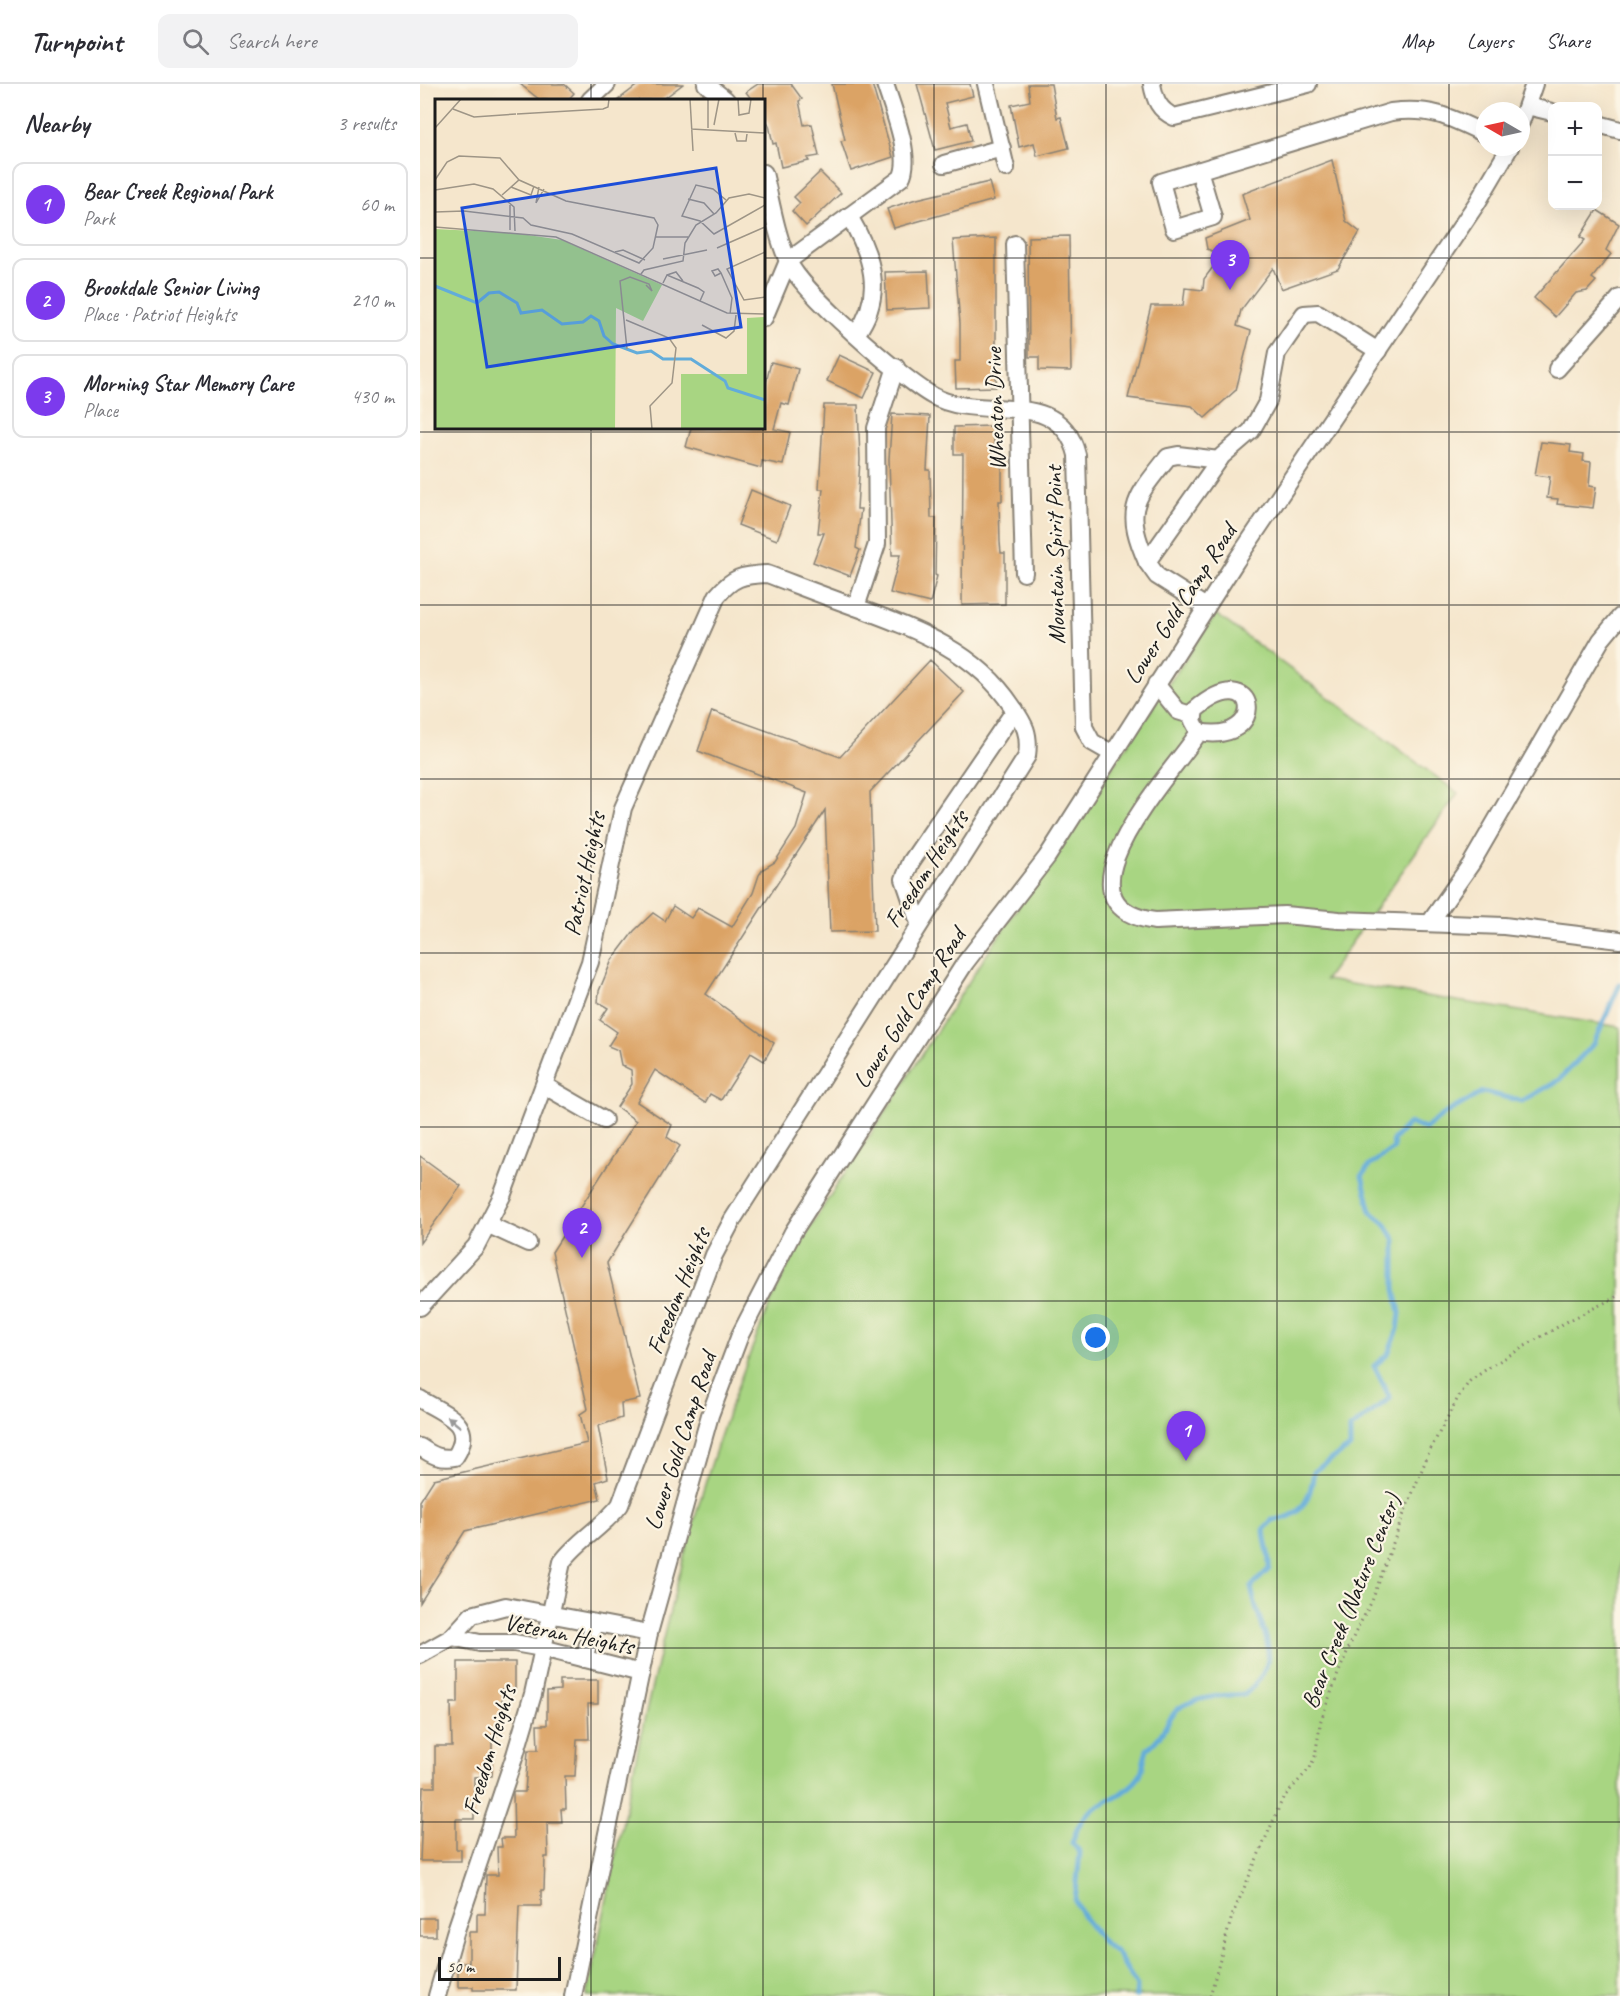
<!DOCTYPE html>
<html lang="en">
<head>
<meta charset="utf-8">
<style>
	:root { --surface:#fff; --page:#f2f2f3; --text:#2b2b33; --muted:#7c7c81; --line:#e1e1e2; --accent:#7c3aed }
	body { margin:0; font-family:Caveat,sans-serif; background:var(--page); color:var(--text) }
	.controls { position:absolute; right:18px; top:18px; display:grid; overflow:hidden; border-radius:12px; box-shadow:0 6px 24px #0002 }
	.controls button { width:54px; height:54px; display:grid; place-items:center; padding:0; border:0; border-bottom:2px solid var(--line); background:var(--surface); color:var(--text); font:30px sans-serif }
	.compass { position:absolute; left:1056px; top:18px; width:54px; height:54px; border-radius:50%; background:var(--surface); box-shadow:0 6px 24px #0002; rotate:279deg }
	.scale { position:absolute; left:18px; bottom:15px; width:123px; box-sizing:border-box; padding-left:6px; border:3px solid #1c1c1c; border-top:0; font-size:16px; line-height:21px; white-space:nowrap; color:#1c1c1c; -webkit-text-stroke:4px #fcf5e5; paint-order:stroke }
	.you { position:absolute; left:676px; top:1254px; width:21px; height:21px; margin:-15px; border:4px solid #fff; border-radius:50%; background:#1a73e8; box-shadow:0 0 0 9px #1a73e833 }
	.badge { display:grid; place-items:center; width:39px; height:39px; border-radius:50%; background:var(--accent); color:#fff; font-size:20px; font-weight:700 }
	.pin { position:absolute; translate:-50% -50px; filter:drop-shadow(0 2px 3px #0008) }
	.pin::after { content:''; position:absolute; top:32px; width:21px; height:18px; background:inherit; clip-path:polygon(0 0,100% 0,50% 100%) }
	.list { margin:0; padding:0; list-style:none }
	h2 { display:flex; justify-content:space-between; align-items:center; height:78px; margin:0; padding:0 24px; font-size:26px }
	h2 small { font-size:20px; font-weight:400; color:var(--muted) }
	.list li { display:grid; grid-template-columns:39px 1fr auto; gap:18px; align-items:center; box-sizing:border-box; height:84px; margin:0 12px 12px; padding:0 12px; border:2px solid var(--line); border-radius:12px }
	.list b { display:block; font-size:22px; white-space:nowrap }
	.list p { margin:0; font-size:20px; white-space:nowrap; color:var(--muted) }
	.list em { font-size:20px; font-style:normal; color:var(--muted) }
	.icon { flex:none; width:33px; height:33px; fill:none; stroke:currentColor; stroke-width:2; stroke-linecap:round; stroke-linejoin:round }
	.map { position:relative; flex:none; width:1200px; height:1912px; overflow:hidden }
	header { display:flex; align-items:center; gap:36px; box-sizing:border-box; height:84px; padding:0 30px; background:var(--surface); border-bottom:2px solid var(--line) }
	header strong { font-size:28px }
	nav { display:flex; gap:33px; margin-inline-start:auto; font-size:21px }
	.search { width:420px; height:54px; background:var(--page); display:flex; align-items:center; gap:15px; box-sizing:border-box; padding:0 21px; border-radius:12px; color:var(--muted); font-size:22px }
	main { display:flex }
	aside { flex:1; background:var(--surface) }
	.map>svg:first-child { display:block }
	.green { fill:#a8d582; stroke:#62784f; stroke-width:1.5 }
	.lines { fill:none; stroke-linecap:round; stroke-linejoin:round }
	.stream { stroke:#62acda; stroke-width:5 }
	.building { fill:#dba365 }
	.minor-casing { stroke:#888174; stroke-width:20 }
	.path { stroke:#888174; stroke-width:3; stroke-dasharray:1.5 4.5; stroke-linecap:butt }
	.minor { stroke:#fff; stroke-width:16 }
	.oneway { fill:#999 }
	.grid { fill:none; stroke:#1c1c1c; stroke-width:1.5; stroke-opacity:0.55 }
	.labels { text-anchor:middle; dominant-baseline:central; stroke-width:4.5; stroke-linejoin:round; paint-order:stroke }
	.street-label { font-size:24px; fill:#1c1c1c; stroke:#fcf5e5 }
	.inset-river { fill:none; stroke:#62acda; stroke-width:3 }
	.inset-road { fill:none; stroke:#9e9586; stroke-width:1.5 }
	.view { fill:#1d4ed8; fill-opacity:0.15; stroke:#1d4ed8; stroke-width:3 }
	.inset-edge { fill:none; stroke:#1c1c1c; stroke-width:3 }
</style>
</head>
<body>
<header>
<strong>Turnpoint</strong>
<div class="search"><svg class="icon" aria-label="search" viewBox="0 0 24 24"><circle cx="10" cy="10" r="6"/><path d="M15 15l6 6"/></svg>Search here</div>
<nav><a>Map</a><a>Layers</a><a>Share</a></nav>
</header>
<main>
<aside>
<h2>Nearby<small>3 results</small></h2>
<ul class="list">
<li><span class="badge">1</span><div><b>Bear Creek Regional Park</b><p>Park</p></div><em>60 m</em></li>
<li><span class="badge">2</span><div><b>Brookdale Senior Living</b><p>Place · Patriot Heights</p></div><em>210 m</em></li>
<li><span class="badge">3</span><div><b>Morning Star Memory Care</b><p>Place</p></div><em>430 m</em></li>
</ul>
</aside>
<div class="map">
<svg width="1200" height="1912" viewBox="0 0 1200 1912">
	<rect width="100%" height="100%" fill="#fcf5e5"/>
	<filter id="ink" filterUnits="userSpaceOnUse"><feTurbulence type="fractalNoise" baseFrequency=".0167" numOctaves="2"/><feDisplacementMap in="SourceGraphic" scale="12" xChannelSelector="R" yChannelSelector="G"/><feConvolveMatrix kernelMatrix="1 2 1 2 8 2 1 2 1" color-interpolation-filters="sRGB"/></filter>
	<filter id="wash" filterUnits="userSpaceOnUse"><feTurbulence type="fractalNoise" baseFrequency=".008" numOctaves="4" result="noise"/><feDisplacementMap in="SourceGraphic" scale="24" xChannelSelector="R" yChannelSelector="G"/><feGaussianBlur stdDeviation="1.35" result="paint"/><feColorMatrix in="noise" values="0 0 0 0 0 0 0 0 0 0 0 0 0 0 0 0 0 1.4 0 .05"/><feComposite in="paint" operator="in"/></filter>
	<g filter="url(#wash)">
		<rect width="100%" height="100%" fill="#f5e6cc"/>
		<path class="green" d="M796,530L1038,709L905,896L1200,943V1912H167C216,1678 256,1439 351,1218C380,1150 435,1076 475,1013C578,849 688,690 796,530Z"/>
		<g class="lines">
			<path class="stream" d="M716,1912L717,1902L697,1869L682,1857L663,1832L655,1817L660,1768L652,1759C665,1714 686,1726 714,1699C724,1690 723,1676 727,1665C744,1651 743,1644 755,1628C766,1614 807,1610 824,1611C869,1573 839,1549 831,1503L849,1485C850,1470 845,1461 844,1446L852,1436C882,1435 891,1414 894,1387L930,1363V1345L970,1314L954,1282L968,1270L978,1245L980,1229L975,1205V1156L965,1139L951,1128L942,1092L949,1082L974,1064L973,1056L989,1039L1005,1045L1026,1029L1063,1008L1102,1017L1139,996L1174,959L1200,900"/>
		</g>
		<g id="blocks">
			<g class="building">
				<path d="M100,0H144L154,9L148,16H120Z"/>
				<path d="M219,0H263L242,16H198Z"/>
				<path d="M338,0H371L382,15L379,17L384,41L392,40L399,72L387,74L389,77L361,83L356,59L353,60L349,41L344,33V16H332L326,8Z"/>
				<path d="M412,0H452L473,73L431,87L421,57L425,56Z"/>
				<path d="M497,0H550L553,12L525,19L531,43L547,39L551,57L515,66Z"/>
				<path d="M608,0H631L637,34L641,33L649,64L617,72L614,59L599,63L591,21L610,17Z"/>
				<path d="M912,76L926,137L940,148L918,185L861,205L853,184L821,226L817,242L831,247L816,306L785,334L772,322L708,314L731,222H763L765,204L783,206L784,195L802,171L787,165L785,154L830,136L822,110Z"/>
				<path d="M400,88L421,109L386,142L372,127L380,119L374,113Z"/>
				<path d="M569,98L574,116L474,144L467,125L493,116Z"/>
				<path d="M1177,126L1199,140L1186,166L1191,170L1172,194L1176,197L1167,207L1156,209L1135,233L1114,214L1165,156L1160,153Z"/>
				<path d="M649,152L651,287L619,286V273H609L608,153Z"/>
				<path d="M576,154V303L536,304L535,277H540V239L533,156Z"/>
				<path d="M508,187L510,224L467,226L465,188Z"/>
				<path d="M419,271L456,288L444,314L407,297Z"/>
				<path d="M351,278L378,285L369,321L361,319L354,345L370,348L363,381L342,377L341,384L266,363L271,344H344V307Z"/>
				<path d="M404,321H438L440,376L437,425H441L436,464L440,466L430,492L393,478L404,449H398L403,405H399Z"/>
				<path d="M472,330L510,332L507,386H510L511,434H516L515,491L517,492L510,519L470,509L480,471H472L469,375Z"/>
				<path d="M574,342V375H582V417H579L580,458L581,469H585V520L542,521L543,370H534V343Z"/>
				<path d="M1121,358L1151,361L1150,368L1164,370L1163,377L1171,378L1169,402L1176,403L1173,424L1137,420L1138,415L1127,414L1130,393L1115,391Z"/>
				<path d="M331,406L370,422L357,456L318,441Z"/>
				<path d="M510,576L544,608L450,708L455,847L410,848L405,726L286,910L354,959L344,977L331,969L301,1016L290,1010L285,1019L235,986L217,1018L252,1041L247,1053L260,1062L187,1179L220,1315L201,1319L202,1334L178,1342L188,1394L176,1398L180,1415L45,1447L0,1519V1417L14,1395L167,1359L160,1330L168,1325L132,1168L216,1037L197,1023L212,1000L211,986L201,981L198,966L188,962L197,948L180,936L188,924L178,918L179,907L192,876L214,847L233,829L245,837L253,822L271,834L278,824L312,843L333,809L339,791L343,785L355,778L376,745L387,709L278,667L292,627L420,673Z"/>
				<path d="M0,1072L41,1102L0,1159Z"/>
				<path d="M38,1578H95V1605H82V1651H72V1692L54,1693V1735H36V1765H41V1777H0L3,1703H15V1662H32L31,1619H38Z"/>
				<path d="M140,1596H178V1620H168L169,1655H157L155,1692H145L146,1725H141L142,1739H127L128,1773H125L124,1806H121V1822H99L96,1906H53V1903H38V1879H49V1848H57V1830H65L66,1791H78L77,1763H82L81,1754H94L93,1711V1708H105L108,1666H118L117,1641H127V1607L140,1606Z"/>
				<rect x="0" y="1834" width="16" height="18"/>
			</g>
		</g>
	</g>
	<g filter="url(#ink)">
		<use href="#blocks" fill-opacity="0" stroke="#888174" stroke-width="1.5"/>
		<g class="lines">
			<defs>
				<g id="minor">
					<path d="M286,0L306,16"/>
					<path d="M566,0L586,84"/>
					<path d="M732,0C735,16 739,26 754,33L888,0"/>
					<path d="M170,16L187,0"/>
					<path d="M1107,22L1132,28"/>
					<path d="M1101,38L1114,0"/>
					<path d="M1178,40L1200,46"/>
					<path d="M524,80L582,64"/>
					<path d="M779,86L793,133L754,145L741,98L971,28C1011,23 1030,33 1065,50"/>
					<path d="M344,89C351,118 356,150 368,177C382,208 482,295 513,312C560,339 640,301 657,371L664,643L672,658L693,670"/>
					<path d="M429,132C452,171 465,210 437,249"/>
					<path d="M595,160L604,489"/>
					<path d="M344,234L368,177L481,94C493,73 472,23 465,0"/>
					<path d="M1137,285L1200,214"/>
					<path d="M727,478C703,424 715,415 748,373L758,371L799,376"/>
					<path d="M436,523L457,460L456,344L476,283"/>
					<path d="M786,523L737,492L727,478L802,372L831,347L848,317L857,269L884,230L898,229L958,267"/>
					<path d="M736,600L758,627L774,632"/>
					<path d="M779,648C850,662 839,571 775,626L773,637L779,648C754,688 624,821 735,837L864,831L919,836L1084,842L1200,856"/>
					<path d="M1011,837L1051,780L1181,556L1200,533"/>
					<path d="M499,839L484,795L491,778L595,626"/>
					<path d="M125,1002L184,1036"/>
					<path d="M69,1141L108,1159"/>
					<path d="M0,1223L56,1162L82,1112L170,878L203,724L297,512C313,493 322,491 347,490C379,502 410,514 441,525C500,547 556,568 592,622C605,641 610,649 607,672L313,1135L294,1171L200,1421C183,1443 158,1456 142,1478L113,1610L95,1671L35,1849L17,1912"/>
					<path d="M0,1315C25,1331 57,1339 35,1373C20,1376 12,1371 0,1363"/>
					<path d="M32,1553L60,1559H94L122,1564L221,1589"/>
					<path d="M0,1571L32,1553L52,1531L86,1522L229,1549"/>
					<path d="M164,1575L174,1539"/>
					<path d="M153,1912L229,1549L290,1331L320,1251L373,1148L545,879L627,773L816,477L1057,119L1090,63"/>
				</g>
			</defs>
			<use href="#minor" class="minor-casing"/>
			<path class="path" d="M790,1912L812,1832L863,1714L890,1684L895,1672L901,1636L918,1590L935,1549L952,1517L981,1437L1010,1366L1039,1312L1050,1297L1071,1282L1148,1237L1200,1211"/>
			<use href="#minor" class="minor"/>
		</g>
		<defs><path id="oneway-solid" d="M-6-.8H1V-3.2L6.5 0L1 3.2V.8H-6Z" transform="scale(1.5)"/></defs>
		<use class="oneway" href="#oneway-solid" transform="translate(34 1338) rotate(-141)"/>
	</g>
	<path class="grid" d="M171,0V16M343,0V16M514,0V1912M686,0V1912M857,0V1912M1029,0V1912M0,174H16M344,174H1200M171,344V1912M343,344V1912M0,348H1200M0,521H1200M0,695H1200M0,869H1200M0,1043H1200M0,1217H1200M0,1391H1200M0,1564H1200M0,1738H1200"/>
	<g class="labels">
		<g class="street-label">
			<text transform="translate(575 325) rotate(-92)">Wheaton Drive</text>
			<text transform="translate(635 471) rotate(-91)">Mountain Spirit Point</text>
			<text transform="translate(760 520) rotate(-57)">Lower Gold Camp Road</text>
			<text transform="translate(506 785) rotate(-57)">Freedom Heights</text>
			<text transform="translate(164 790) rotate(-78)">Patriot Heights</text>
			<text transform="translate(489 924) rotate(-57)">Lower Gold Camp Road</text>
			<text transform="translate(258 1207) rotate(-68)">Freedom Heights</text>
			<text transform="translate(260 1357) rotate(-72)">Lower Gold Camp Road</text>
			<text transform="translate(931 1517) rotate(-68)">Bear Creek (Nature Center)</text>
			<text transform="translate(149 1550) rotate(11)">Veteran Heights</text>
			<text transform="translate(69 1666) rotate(-73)">Freedom Heights</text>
		</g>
	</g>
	<g transform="translate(15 15)">
		<rect width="330" height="330" fill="#f5e6cc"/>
		<path d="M0,130L79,134L127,141L227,186L208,222L181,209L180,330H0ZM330,218V330H246V275H312V219Z" fill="#a8d582"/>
		<path class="inset-river" d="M0,187L42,204L54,194L64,193L82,204L86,214L107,211L127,225L148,223L156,217L164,222L169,237L178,245L202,254L216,252L228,260H256L290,282L293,289L330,301"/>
		<path class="inset-road" d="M255,0L258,52M303,0L304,16L314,14L316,0M18,10L39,18L81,15M82,15L168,10L173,8L174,0M279,26L284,0M0,29L26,0M273,29V0M256,30L330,34M300,34L302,42H311L312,35M0,81L12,63L24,57L65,59L84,81M76,88L96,96L99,87M104,88L101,104L109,90M0,91L39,85L58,90L79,108L80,132M253,100L269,104L279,115M291,101L278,90L261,86L247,117L265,122L279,135L330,106M0,113L29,112L88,119L96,126L137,135L204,164L218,149L223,126L219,119L131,102L84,81L67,96M0,128L121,138L292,214L330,215M75,131V106M220,138H253M282,149L330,128M180,153L188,151L210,161M330,153L292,170L309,201L330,198M228,160L272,151M286,174L280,177L277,172L283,170L286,174L297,199L295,215M206,175L209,171L248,162L250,144L261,126L281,114L294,99L314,95L330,99M232,176L241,173L248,182M228,184L232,176L263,189L269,193L265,202M191,221L234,239L241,249L237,284L215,307L217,330M267,226L291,239L299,232L301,216M192,250L185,182L195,178L214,185L217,192L211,186"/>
		<path class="view" d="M281,69L306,228L52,268L27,109Z"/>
		<rect width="330" height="330" class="inset-edge"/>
	</g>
</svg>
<div class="controls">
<button>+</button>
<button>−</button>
</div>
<svg class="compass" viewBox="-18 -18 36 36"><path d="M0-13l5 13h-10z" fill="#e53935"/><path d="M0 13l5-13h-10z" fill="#7c7c81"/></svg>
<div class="scale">50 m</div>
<div class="you"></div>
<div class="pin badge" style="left:766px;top:1377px">1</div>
<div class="pin badge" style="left:162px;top:1174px">2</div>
<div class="pin badge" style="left:810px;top:206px">3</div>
</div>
</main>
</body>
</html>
